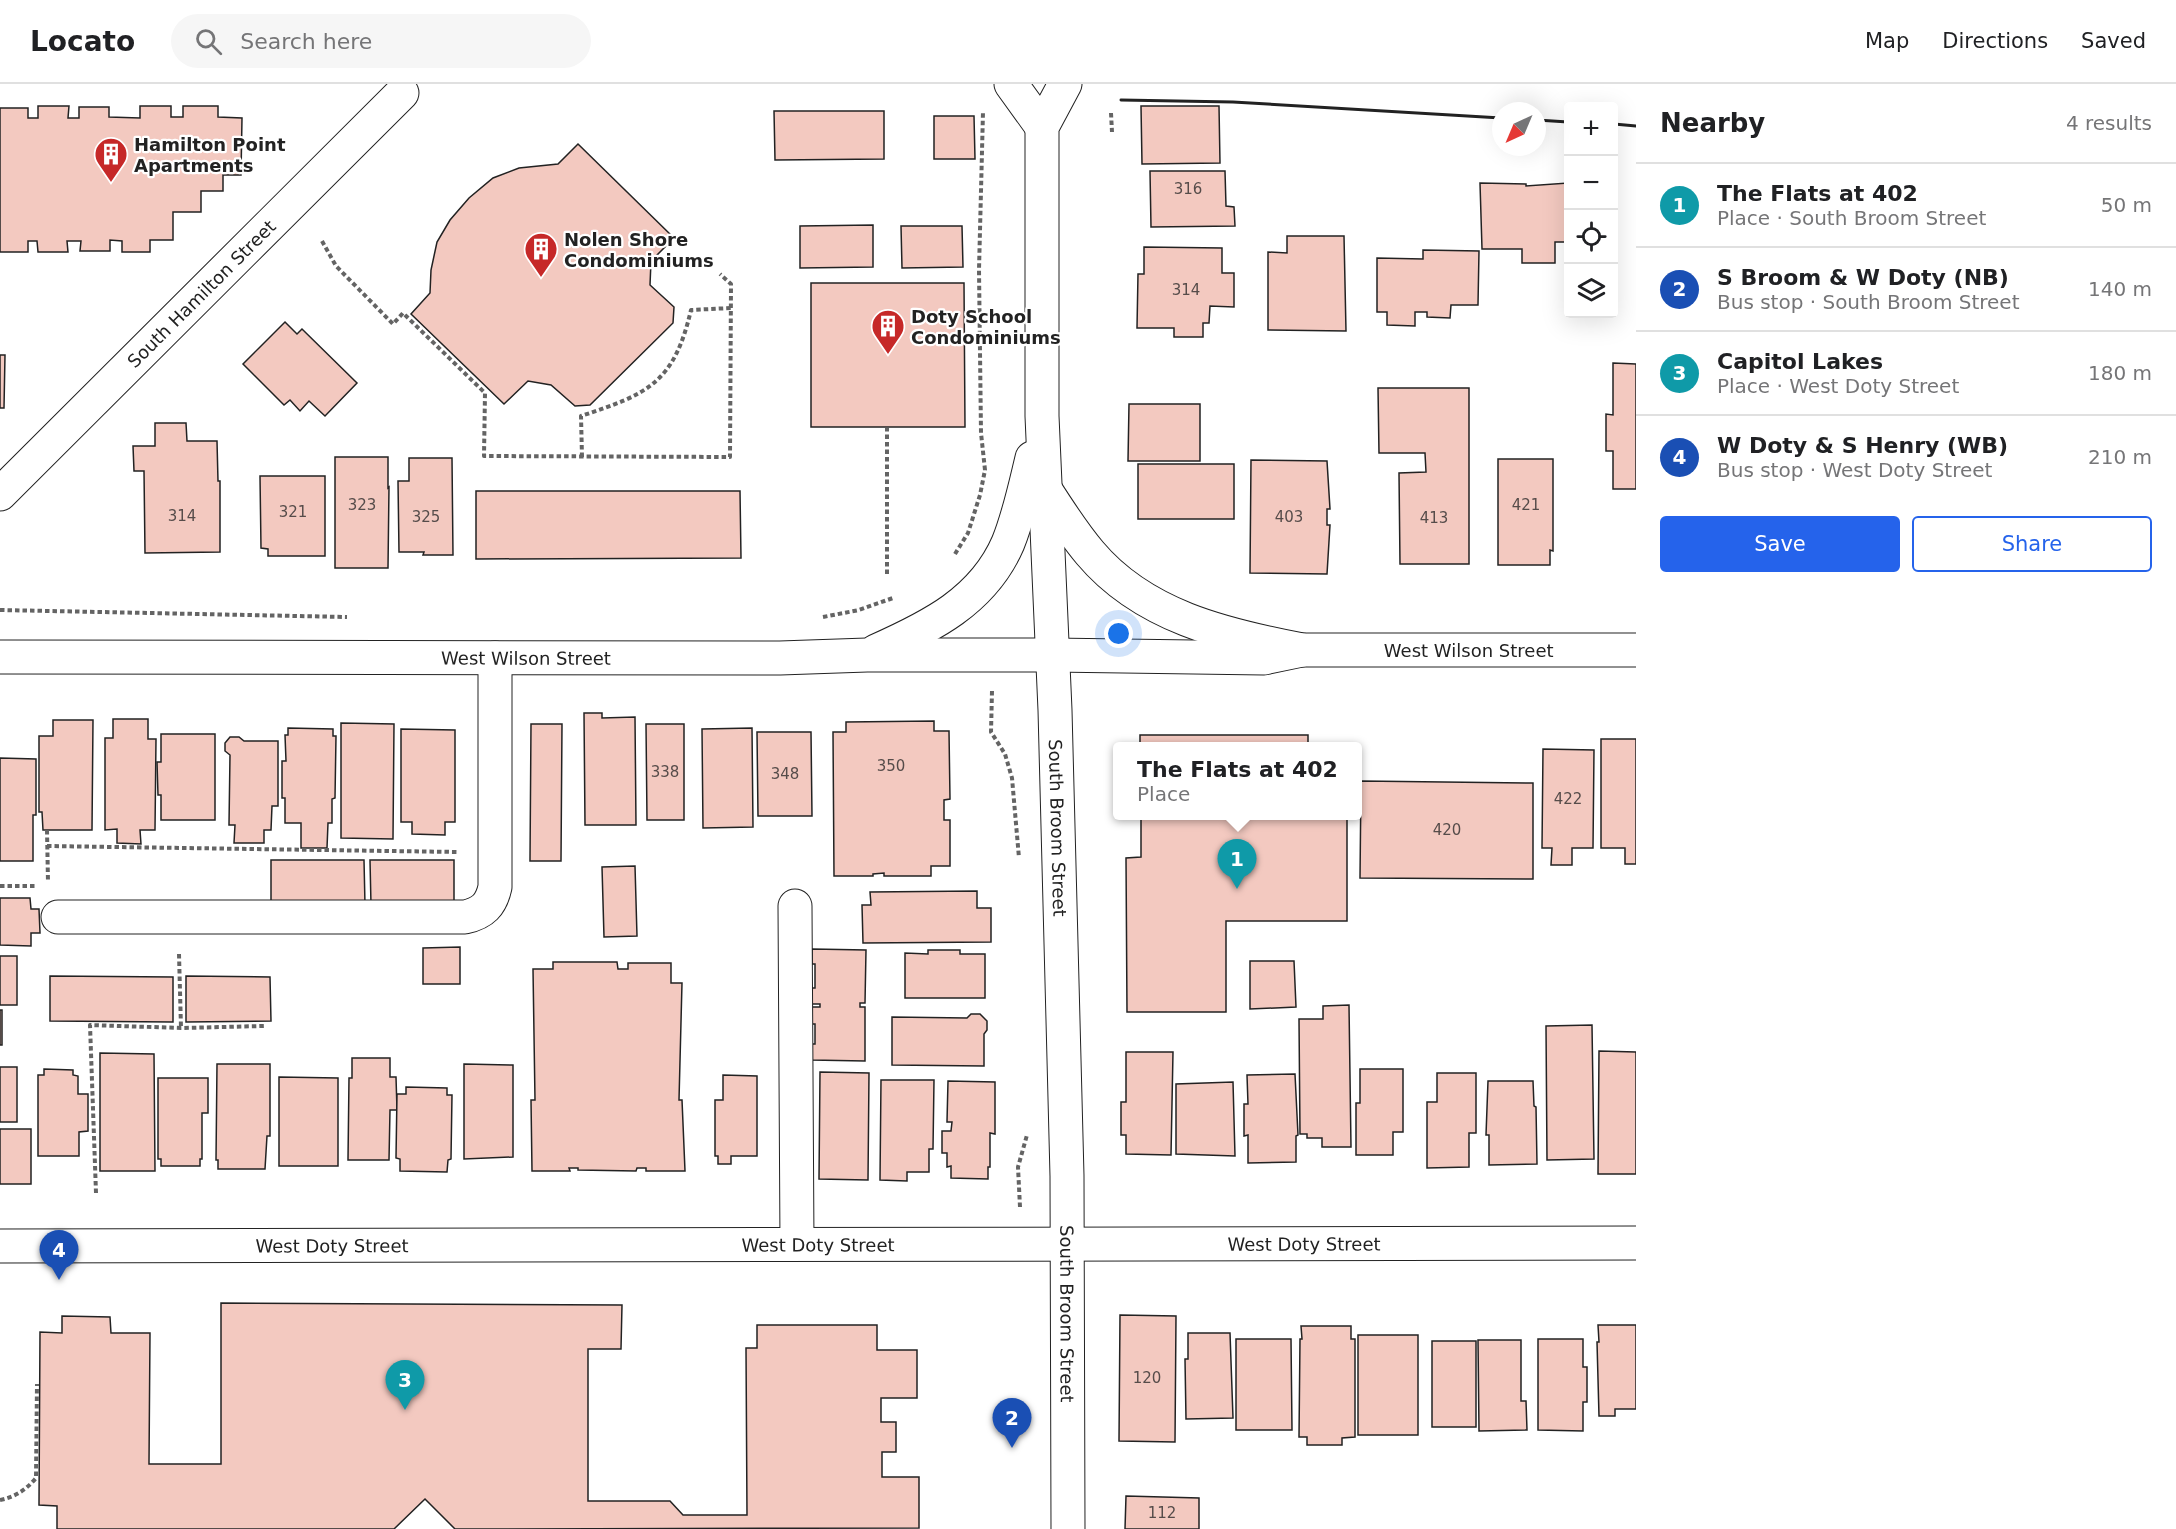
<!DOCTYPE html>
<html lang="en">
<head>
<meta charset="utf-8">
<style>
	:root { --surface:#fff; --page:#f6f6f6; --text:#202124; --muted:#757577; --line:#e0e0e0; --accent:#2563eb }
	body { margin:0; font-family:"DejaVu Sans",sans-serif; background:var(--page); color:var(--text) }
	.controls { position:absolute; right:18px; top:18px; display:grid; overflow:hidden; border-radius:6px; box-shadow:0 6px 24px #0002 }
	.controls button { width:54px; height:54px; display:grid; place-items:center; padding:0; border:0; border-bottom:2px solid var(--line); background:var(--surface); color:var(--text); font:30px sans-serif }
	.compass { position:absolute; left:1492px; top:18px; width:54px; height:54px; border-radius:50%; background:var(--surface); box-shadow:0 6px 24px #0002; rotate:224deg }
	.you { position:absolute; left:1119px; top:550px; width:21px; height:21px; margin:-15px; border:4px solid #fff; border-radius:50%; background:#1a73e8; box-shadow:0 0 0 9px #1a73e833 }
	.badge { display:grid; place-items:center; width:39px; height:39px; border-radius:50%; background:var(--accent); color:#fff; font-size:20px; font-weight:700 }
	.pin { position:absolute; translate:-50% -50px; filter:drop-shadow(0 2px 3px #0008) }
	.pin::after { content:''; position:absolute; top:32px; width:21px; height:18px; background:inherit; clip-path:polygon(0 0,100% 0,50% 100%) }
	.popup { position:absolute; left:1113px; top:658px; width:249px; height:78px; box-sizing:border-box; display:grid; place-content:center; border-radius:6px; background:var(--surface); filter:drop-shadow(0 2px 4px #0005); font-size:20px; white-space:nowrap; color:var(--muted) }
	.popup b { font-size:22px; color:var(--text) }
	.popup::after { content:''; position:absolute; left:50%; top:100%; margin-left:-12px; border:12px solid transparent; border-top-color:var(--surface) }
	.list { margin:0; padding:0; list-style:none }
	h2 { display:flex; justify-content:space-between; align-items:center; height:78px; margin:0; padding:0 24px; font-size:26px }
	h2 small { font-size:20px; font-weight:400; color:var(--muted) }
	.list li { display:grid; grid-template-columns:39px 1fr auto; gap:18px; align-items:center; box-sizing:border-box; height:84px; padding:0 24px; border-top:2px solid var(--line) }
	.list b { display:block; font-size:22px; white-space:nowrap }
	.list p { margin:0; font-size:20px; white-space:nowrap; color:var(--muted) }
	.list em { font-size:20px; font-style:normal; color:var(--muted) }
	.actions { display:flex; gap:12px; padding:18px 24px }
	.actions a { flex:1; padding:14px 0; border:2px solid var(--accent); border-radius:6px; text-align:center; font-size:21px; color:var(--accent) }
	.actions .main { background:var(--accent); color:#fff }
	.icon { flex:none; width:33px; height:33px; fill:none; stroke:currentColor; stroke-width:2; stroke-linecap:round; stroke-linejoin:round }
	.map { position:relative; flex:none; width:1636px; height:1445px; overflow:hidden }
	header { display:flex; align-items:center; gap:36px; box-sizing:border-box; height:84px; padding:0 30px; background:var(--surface); border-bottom:2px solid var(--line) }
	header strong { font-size:28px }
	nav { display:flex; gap:33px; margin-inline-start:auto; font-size:21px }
	.search { width:420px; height:54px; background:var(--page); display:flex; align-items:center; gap:15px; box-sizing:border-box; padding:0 21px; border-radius:33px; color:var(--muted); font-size:22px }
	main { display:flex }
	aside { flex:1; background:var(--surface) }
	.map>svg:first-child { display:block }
	.building { fill:#f3c9c0; stroke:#222; stroke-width:1.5 }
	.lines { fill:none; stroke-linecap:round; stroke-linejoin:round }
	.minor-casing { stroke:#222; stroke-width:35 }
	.path { stroke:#646464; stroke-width:4; stroke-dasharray:4.5 3; stroke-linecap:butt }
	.minor { stroke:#fff; stroke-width:33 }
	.wall { stroke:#222; stroke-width:3 }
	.labels { text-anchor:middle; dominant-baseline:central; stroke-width:4.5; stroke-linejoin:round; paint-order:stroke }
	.number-label { font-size:15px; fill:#564c4a }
	.poi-label { font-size:18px; font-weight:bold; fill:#222; stroke:#fff; text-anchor:start }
	.street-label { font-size:18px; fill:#222; stroke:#fff }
</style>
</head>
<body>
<header>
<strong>Locato</strong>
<div class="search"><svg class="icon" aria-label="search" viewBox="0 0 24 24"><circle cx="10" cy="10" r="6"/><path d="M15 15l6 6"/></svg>Search here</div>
<nav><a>Map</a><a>Directions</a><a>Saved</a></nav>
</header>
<main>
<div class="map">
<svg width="1636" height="1445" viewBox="0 0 1636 1445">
	<rect width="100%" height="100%" fill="#fff"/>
	<g class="building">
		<path d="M38,22H69L68,34H79V23H109V33L140,34V22H171V33H183V22H218V33L242,34L241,91H223V107H201V128H173V156H150V168H122V157L110,156V167H80L81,157H67L68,168H38L37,157H28V168H0V24H28V34H38Z"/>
		<path d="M1141,22H1219L1220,79L1142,80Z"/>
		<path d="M774,27H884V75L775,76Z"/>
		<path d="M934,32H974L975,75H934Z"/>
		<path d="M578,60L674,154L651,177L650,201L674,223L673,239L590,321L575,322L551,301L528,297L504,320L411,230L430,209L431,186L437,158L450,136L469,114L493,94L519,84L558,80Z"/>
		<path d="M1150,87H1225L1226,122L1234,123L1235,142L1151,143Z"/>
		<path d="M1480,99L1526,100V102L1568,99V158H1555V179H1522V165H1482Z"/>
		<path d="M873,141V183L800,184V142Z"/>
		<path d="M901,142H962L963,183L902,184Z"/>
		<path d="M1287,152H1344L1346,247L1268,246V168L1287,169Z"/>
		<path d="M1144,163L1222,164V189H1234V223L1210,222L1209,239H1203V253H1174V244H1137L1138,190H1144Z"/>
		<path d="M1423,166L1479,167L1478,221H1451L1450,234L1427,233V228H1415V242L1387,241V228H1377V174L1423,175Z"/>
		<path d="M811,199H964L965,343H811Z"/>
		<path d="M285,238L297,250L302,245L357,299L325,332L309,317L300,327L290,316L284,321L243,280Z"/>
		<path d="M0,271H5L4,324H0Z"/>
		<path d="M1613,279L1636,280V405H1613V367H1606V330L1613,331Z"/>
		<path d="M1378,304H1469V480H1400L1399,389L1426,388L1425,369H1379Z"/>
		<path d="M1129,320H1200V377H1128Z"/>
		<path d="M155,339H186L187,357H217L218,397H220V468L145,469L144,387H134L133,362H155Z"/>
		<path d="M335,373H388V404L389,403L388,484H335Z"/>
		<path d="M409,374H452L453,471H423L424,468H399L398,397H409Z"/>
		<path d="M1498,375H1553V467L1550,466V481H1498Z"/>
		<path d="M1251,376L1327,377L1330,425H1327V441H1330L1327,490L1250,489Z"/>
		<rect x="1138" y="380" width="96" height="55"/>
		<path d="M260,392H325V472H268V465L261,464Z"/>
		<path d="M476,407H740L741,474L476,475Z"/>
		<path d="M584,629H602V634L635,633L636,741H585Z"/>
		<path d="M113,635H148V655H156L155,746H140L141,760L117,759V745L105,746V654H113Z"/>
		<path d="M53,636H93L92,746H43L42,728H39V652H53Z"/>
		<path d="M934,637V647H949L950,715L944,716V736H950V782H931V792H884V789L873,790V792H834L833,648H846V638Z"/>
		<path d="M341,639L394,640L393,755L341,754Z"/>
		<path d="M531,640H562L561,777H530Z"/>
		<path d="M646,640H684V736H647Z"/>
		<path d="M288,644L333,645V652H336L335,714L332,715V739H328L327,764H301V739H285V714H282V677H286L285,651H288Z"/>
		<path d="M752,644L753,743L703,744L702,645Z"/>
		<path d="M401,645L455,646V738H445V751L412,750V738H401Z"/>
		<path d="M757,648H811L812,732H758Z"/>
		<path d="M161,650H215V736H161V711H158L157,678H161Z"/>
		<rect x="1140" y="651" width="168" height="11"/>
		<path d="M230,653H239L244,657H278V722H272L271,746H264V759H234L235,741H229L230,671L225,667V659Z"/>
		<path d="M1601,655H1636V780H1625V764H1601Z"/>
		<path d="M1543,665L1594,666L1593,764H1572V781H1551L1552,764H1542Z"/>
		<path d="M0,674L36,675V731H33V777H0Z"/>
		<path d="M1361,697L1533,699V795L1360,794Z"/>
		<path d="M1141,732H1347V837H1226V928H1127L1126,774L1141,773Z"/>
		<path d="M271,776H364L365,821L271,820Z"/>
		<path d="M370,776H454V821H371Z"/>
		<path d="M635,782L637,852L604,853L602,783Z"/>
		<path d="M977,807V824H991V858L863,859L862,821H871L870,808Z"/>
		<path d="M0,814H30L31,825H39L40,849H31V862L0,861Z"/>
		<path d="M460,863V900H423V864Z"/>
		<path d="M812,865L866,866L865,919H860V923H865V977L811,976V960H815V940H811L812,923H820V920H812V904H815V880H812Z"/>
		<path d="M928,866H960V870H985V914H905V869L928,870Z"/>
		<rect x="0" y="872" width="17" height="49"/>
		<path d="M1250,877H1294L1296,923L1250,925Z"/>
		<path d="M553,878H617L618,885H628V879H671V899H682L679,1016H682L685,1087H646V1084H637L636,1087L578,1086V1084H569L570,1087H532L531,1016H535L533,885H553Z"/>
		<path d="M50,892L173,893V938L50,937Z"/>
		<path d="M186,892L270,893L271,937L186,938Z"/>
		<path d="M1349,921L1351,1063H1322V1054H1307V1050H1300L1299,935H1323V922Z"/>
		<rect x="0" y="926" width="2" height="35"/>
		<path d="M971,930H980L987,937V946L984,950V982L892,981V933L967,934Z"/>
		<path d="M1592,941L1594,1075L1547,1076L1546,942Z"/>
		<path d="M1599,967L1636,968V1090H1598Z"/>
		<path d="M1126,968H1173L1171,1071L1126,1070V1051H1121V1018H1126Z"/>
		<path d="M100,969L154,970L155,1087H100Z"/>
		<path d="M352,974H390V993H396L397,1026H390L389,1076H348L349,994H352Z"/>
		<path d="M217,980H270V1052H267L265,1085H218V1076H216Z"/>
		<path d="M464,980L513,981V1073L464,1075Z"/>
		<rect x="0" y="983" width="17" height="55"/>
		<path d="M44,985L73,986V991L78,992V1010H88V1047L79,1048V1072H38V991H44Z"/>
		<path d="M1360,985H1403V1048H1393V1071H1356V1019H1360Z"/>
		<path d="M820,988L869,989L868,1096L819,1095Z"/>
		<path d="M1437,989H1476V1049H1469V1083L1427,1084V1018H1437Z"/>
		<path d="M1295,990L1298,1051L1296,1052V1078L1248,1079V1051L1244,1052V1020H1248L1247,991Z"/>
		<path d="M723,991L757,992V1072H731V1080H718V1072H715V1016H723Z"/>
		<path d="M279,993L338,994V1082H279Z"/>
		<path d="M158,994H208V1029H202V1075H200V1082H161V1075H158Z"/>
		<path d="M881,996H934L933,1065H929V1088H907V1097L880,1096Z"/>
		<path d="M948,997L995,998V1050L990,1049V1083H988V1095L951,1094V1082L947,1083V1069H942V1047H951L952,1038H947Z"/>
		<path d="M1488,997H1533L1534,1022L1536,1023L1537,1080L1489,1081V1051H1486Z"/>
		<path d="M1233,998L1235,1072L1176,1070V1000Z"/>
		<path d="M406,1003L447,1004V1011H452L451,1075L448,1076L447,1088L400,1087V1075L396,1074L397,1010H406Z"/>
		<rect x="0" y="1045" width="31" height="55"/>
		<path d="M221,1219L622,1221L621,1265H588V1417H670L683,1431H747L746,1264H757V1241H877V1266H917V1314H881V1338H896V1368H882V1393H919V1444L455,1445L425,1415L394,1445H57V1422L39,1421L40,1248L62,1249V1232L110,1233L111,1249H150L149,1380H221Z"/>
		<path d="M1120,1231L1176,1232L1175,1358L1119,1357Z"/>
		<path d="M1598,1241H1636V1325H1615V1332H1599L1597,1258H1599Z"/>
		<path d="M1301,1242H1351V1255H1355V1353L1342,1354V1361H1307V1353H1299L1300,1255H1302Z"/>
		<path d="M1188,1249H1230L1233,1334L1186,1335L1185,1275H1188Z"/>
		<rect x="1358" y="1251" width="60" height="100"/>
		<path d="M1236,1255H1291L1292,1346H1236Z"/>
		<path d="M1538,1255H1583V1283H1587V1318H1583V1347L1538,1346Z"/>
		<path d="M1478,1256H1521V1317H1526L1527,1346L1479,1347Z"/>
		<rect x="1432" y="1257" width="44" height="86"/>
		<path d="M1126,1412L1199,1414V1445H1125Z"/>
	</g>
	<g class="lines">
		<defs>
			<g id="minor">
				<path d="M1011,0L1042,43"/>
				<path id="s1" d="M1065,0L1042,43V332L1055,626L1067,1092L1068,1445"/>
				<path id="s2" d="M1045,405C1059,427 1073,449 1090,469C1143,532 1224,551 1302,566H1636"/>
				<path id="s3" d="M0,410L402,9"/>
				<path d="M876,567C930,543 983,517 1008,459C1019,432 1025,403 1032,374"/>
				<path id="s4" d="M0,573L780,574L867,571H1052L1264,574L1302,566"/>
				<path d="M795,822L797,1160"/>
				<path d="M58,833H465C483,829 491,821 495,803V574"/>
				<path id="s5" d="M0,1162L1636,1159"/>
			</g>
		</defs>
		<use href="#minor" class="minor-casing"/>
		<g class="path">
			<path d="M1111,29L1112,48"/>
			<path d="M322,157L336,182L393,240L403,229L485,309L484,372L730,373L731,200L720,190"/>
			<path d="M582,373L581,332C648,310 674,299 691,226L731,224"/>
			<path d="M955,470L968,449L980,411L985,386L981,349L979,186L983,28"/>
			<path d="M887,490V344"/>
			<path d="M0,526L347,533"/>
			<path d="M823,533L859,526L893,514"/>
			<path d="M992,607L991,648L1005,670L1012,694L1019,774"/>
			<path d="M47,746L48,798"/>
			<path d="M47,762L458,768"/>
			<path d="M0,802H35"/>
			<path d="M179,870L181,944"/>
			<path d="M96,1109L90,941L181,944L264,942"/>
			<path d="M1020,1123L1018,1083L1027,1051"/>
			<path d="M0,1416C15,1413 26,1406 36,1394L37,1300"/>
		</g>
		<use href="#minor" class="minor"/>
		<g class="wall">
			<path d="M1121,16L1233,18L1501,34"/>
			<path d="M1537,36L1568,38"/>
			<path d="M1614,40L1636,42"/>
		</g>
	</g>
	<defs>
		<symbol id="building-pin" viewBox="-11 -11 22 30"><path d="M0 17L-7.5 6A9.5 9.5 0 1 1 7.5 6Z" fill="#c62828" stroke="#fff"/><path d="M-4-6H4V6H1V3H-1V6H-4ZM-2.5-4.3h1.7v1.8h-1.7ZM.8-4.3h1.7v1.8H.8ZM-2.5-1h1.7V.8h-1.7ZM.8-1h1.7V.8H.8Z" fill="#fff"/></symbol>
	</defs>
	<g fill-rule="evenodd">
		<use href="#building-pin" x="92" y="51" width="38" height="52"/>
		<use href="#building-pin" x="522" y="146" width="38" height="52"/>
		<use href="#building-pin" x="869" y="223" width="38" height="52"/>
	</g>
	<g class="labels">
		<g class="number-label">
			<text x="1188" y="105">316</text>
			<text x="1186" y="206">314</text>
			<text x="362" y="421">323</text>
			<text x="1526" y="421">421</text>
			<text x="293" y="428">321</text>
			<text x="182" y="432">314</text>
			<text x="426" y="433">325</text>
			<text x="1289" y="433">403</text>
			<text x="1434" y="434">413</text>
			<text x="891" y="682">350</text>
			<text x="665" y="688">338</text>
			<text x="785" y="690">348</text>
			<text x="1568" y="715">422</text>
			<text x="1447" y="746">420</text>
			<text x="1147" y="1294">120</text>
			<text x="1162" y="1429">112</text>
		</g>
		<g class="poi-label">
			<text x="134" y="60">Hamilton Point<tspan x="134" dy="21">Apartments</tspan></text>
			<text x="564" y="155">Nolen Shore<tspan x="564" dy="21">Condominiums</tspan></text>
			<text x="911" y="232">Doty School<tspan x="911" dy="21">Condominiums</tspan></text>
		</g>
		<g class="street-label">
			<text stroke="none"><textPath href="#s3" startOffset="284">South Hamilton Street</textPath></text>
			<text stroke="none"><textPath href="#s2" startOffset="483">West Wilson Street</textPath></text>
			<text stroke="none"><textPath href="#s4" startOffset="526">West Wilson Street</textPath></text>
			<text stroke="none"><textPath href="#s1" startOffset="750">South Broom Street</textPath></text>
			<text stroke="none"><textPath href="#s5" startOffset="818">West Doty Street</textPath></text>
			<text stroke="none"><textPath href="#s5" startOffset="1304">West Doty Street</textPath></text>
			<text stroke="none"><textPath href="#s5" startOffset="332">West Doty Street</textPath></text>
			<text stroke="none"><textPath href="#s1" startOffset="1236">South Broom Street</textPath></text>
		</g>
	</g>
</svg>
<div class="controls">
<button>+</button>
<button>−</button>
<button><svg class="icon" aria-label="locate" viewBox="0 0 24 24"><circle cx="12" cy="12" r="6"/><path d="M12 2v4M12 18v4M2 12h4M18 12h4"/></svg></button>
<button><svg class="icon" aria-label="layers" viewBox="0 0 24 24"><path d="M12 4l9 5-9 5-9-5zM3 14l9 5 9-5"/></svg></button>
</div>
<svg class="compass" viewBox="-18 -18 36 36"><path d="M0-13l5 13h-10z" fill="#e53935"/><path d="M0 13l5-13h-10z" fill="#757577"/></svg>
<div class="you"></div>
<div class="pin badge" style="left:1237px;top:805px;background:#0f9aa8">1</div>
<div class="popup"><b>The Flats at 402</b>Place</div>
<div class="pin badge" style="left:1012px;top:1364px;background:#1a4fb4">2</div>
<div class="pin badge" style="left:405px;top:1326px;background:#0f9aa8">3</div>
<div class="pin badge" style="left:59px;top:1196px;background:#1a4fb4">4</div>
</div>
<aside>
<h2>Nearby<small>4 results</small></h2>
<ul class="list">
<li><span class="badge" style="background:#0f9aa8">1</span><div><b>The Flats at 402</b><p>Place · South Broom Street</p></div><em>50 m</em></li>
<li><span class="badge" style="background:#1a4fb4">2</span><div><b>S Broom &amp; W Doty (NB)</b><p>Bus stop · South Broom Street</p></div><em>140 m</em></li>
<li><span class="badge" style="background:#0f9aa8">3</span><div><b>Capitol Lakes</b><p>Place · West Doty Street</p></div><em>180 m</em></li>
<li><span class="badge" style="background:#1a4fb4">4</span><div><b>W Doty &amp; S Henry (WB)</b><p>Bus stop · West Doty Street</p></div><em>210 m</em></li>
</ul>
<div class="actions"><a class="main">Save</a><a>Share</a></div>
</aside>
</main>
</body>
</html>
